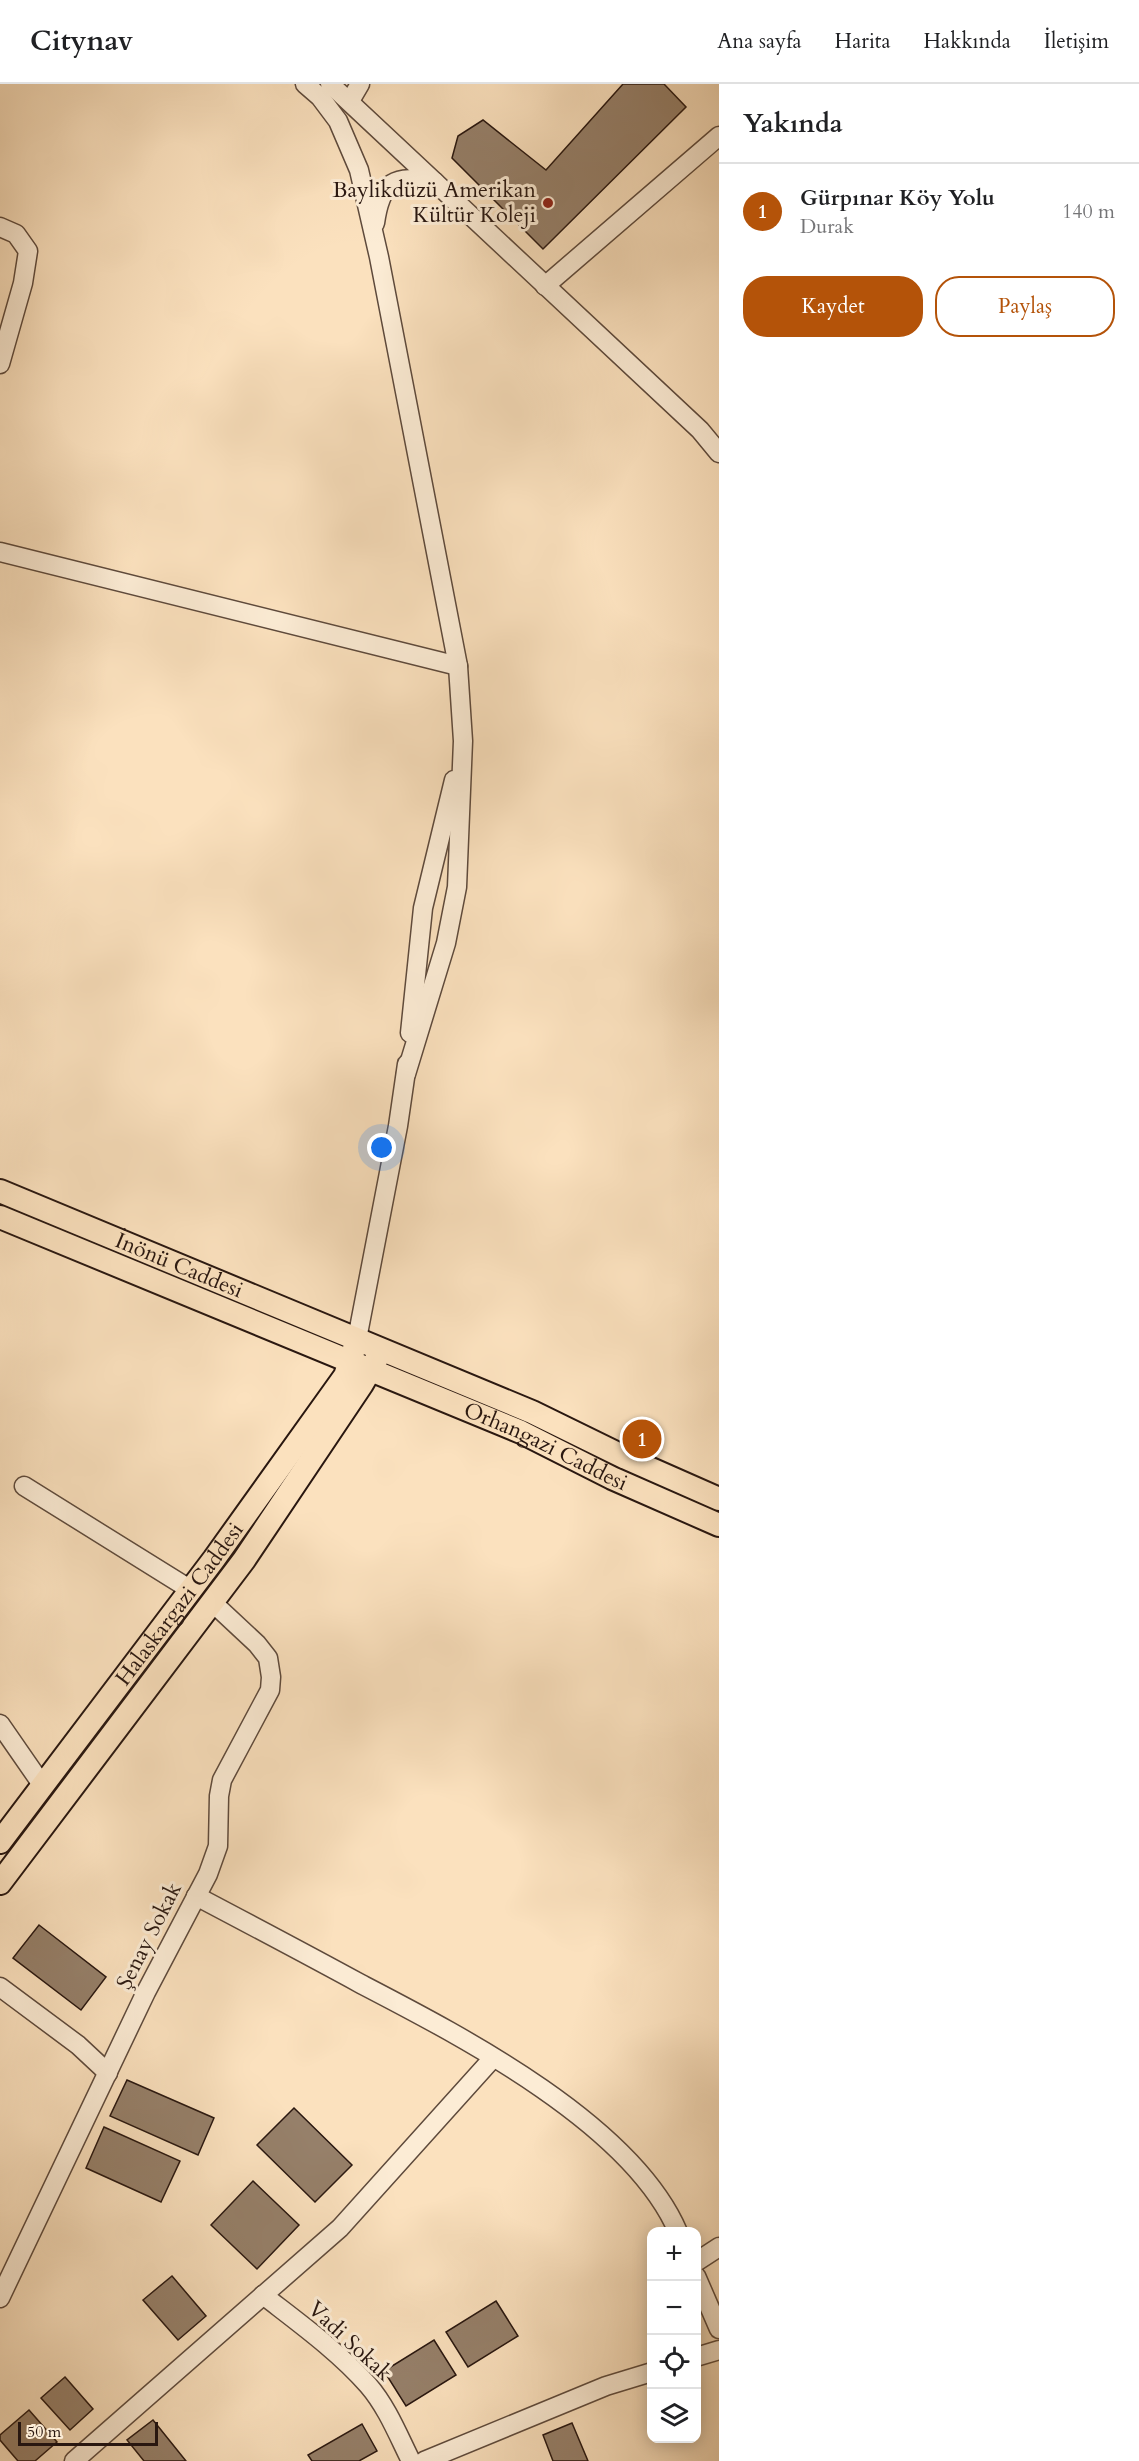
<!DOCTYPE html>
<html lang="tr">
<head>
<meta charset="utf-8">
<style>
	:root { --surface:#fff; --page:#f6f6f6; --text:#202124; --muted:#757577; --line:#e0e0e0; --accent:#b45309 }
	body { margin:0; font-family:Cardo,serif; background:var(--page); color:var(--text) }
	.controls { position:absolute; right:18px; bottom:18px; display:grid; overflow:hidden; border-radius:12px; box-shadow:0 3px 15px #0003 }
	.controls button { width:54px; height:54px; display:grid; place-items:center; padding:0; border:0; border-bottom:2px solid var(--line); background:var(--surface); color:var(--text); font:30px sans-serif }
	.scale { position:absolute; left:18px; bottom:15px; width:140px; box-sizing:border-box; padding-left:6px; border:3px solid #291710; border-top:0; font-size:16px; line-height:21px; white-space:nowrap; color:#291710; -webkit-text-stroke:4px #fcecd5; paint-order:stroke }
	.you { position:absolute; left:382px; top:1064px; width:21px; height:21px; margin:-15px; border:4px solid #fff; border-radius:50%; background:#1a73e8; box-shadow:0 0 0 9px #1a73e833 }
	.badge { display:grid; place-items:center; width:39px; height:39px; border-radius:50%; background:var(--accent); color:#fff; font-size:20px; font-weight:700 }
	.pin { position:absolute; translate:-50% -50%; border:3px solid #fff; box-shadow:0 2px 6px #0006 }
	.list { margin:0; padding:0; list-style:none }
	h2 { display:flex; justify-content:space-between; align-items:center; height:78px; margin:0; padding:0 24px; font-size:26px }
	h2 small { font-size:20px; font-weight:400; color:var(--muted) }
	.list li { display:grid; grid-template-columns:39px 1fr auto; gap:18px; align-items:center; box-sizing:border-box; height:96px; padding:0 24px; border-top:2px solid var(--line) }
	.list b { display:block; font-size:22px; white-space:nowrap }
	.list p { margin:0; font-size:20px; white-space:nowrap; color:var(--muted) }
	.list em { font-size:20px; font-style:normal; color:var(--muted) }
	.actions { display:flex; gap:12px; padding:18px 24px }
	.actions a { flex:1; padding:14px 0; border:2px solid var(--accent); border-radius:24px; text-align:center; font-size:21px; color:var(--accent) }
	.actions .main { background:var(--accent); color:#fff }
	.icon { flex:none; width:33px; height:33px; fill:none; stroke:currentColor; stroke-width:2; stroke-linecap:round; stroke-linejoin:round }
	.map { position:relative; flex:none; width:719px; height:2377px; overflow:hidden }
	header { display:flex; align-items:center; gap:36px; box-sizing:border-box; height:84px; padding:0 30px; background:var(--surface); border-bottom:2px solid var(--line) }
	header strong { font-size:28px }
	nav { display:flex; gap:33px; margin-inline-start:auto; font-size:21px }
	main { display:flex }
	aside { flex:1; background:var(--surface) }
	.map>svg:first-child { display:block }
	.building { fill:#96806a; stroke:#291710; stroke-width:1.5 }
	.lines { fill:none; stroke-linecap:round; stroke-linejoin:round }
	.minor-casing { stroke:#5e4a3c; stroke-width:21 }
	.major-casing { stroke:#291710; stroke-width:26 }
	.minor { stroke:#fcecd5; stroke-width:18 }
	.major { stroke:#fbe1be; stroke-width:22 }
	.poi-dot { fill:#8f2418; stroke:#fcecd5; stroke-width:2 }
	.labels { text-anchor:middle; dominant-baseline:central; stroke-width:6; stroke-linejoin:round; paint-order:stroke }
	.poi-label { font-size:22px; fill:#291710; stroke:#fcecd5; text-anchor:end }
	.street-label { font-size:22px; fill:#291710; stroke:#fcecd5 }
</style>
</head>
<body>
<header>
<strong>Citynav</strong>
<nav><a>Ana sayfa</a><a>Harita</a><a>Hakkında</a><a>İletişim</a></nav>
</header>
<main>
<div class="map">
<svg width="719" height="2377" viewBox="0 0 719 2377">
	<rect width="100%" height="100%" fill="#fbe1be"/>
	<filter id="stains"><feTurbulence type="fractalNoise" baseFrequency=".00333" numOctaves="4"/><feColorMatrix values="0 0 0 0 .2 0 0 0 0 .09 0 0 0 0 .02 0 0 0 .5 -.17"/></filter>
	<radialGradient id="worn" r=".72"><stop offset=".6" stop-color="#630" stop-opacity="0"/><stop offset="1" stop-color="#630" stop-opacity=".3"/></radialGradient>
	<g class="building">
		<path d="M623,0H664L686,23L543,165L452,74L458,52L483,36L546,86Z"/>
		<path d="M39,1841L106,1893L81,1926L13,1874Z"/>
		<path d="M127,1996L214,2034L198,2071L110,2032Z"/>
		<path d="M294,2024L352,2081L315,2118L257,2061Z"/>
		<path d="M104,2043L180,2077L161,2118L86,2084Z"/>
		<path d="M253,2097L299,2141L257,2185L211,2141Z"/>
		<path d="M172,2192L206,2232L178,2256L143,2216Z"/>
		<path d="M496,2217L518,2252L468,2283L446,2248Z"/>
		<path d="M434,2256L456,2291L406,2322L384,2287Z"/>
		<path d="M65,2293L93,2325L70,2346L41,2314Z"/>
		<path d="M29,2326L57,2358L35,2377H18L0,2356V2351Z"/>
		<path d="M153,2336L186,2377H144L127,2356Z"/>
		<path d="M572,2339L588,2377H553L543,2351Z"/>
		<path d="M362,2340L377,2367L359,2377H312L308,2371Z"/>
	</g>
	<g class="lines">
		<defs>
			<g id="minor">
				<path d="M305,0L320,13L338,37L359,86L379,173L458,582L463,657L457,803L446,859L406,990"/>
				<path d="M330,0L700,346L719,369"/>
				<path d="M350,17L360,0"/>
				<path d="M375,139C381,97 394,90 435,98"/>
				<path d="M0,143L16,150L28,167L23,199L0,280"/>
				<path d="M545,202L719,52"/>
				<path d="M0,468L458,582"/>
				<path d="M410,949L423,824L454,696"/>
				<path d="M357,1255L398,1042L407,980"/>
				<path d="M24,1402L191,1506"/>
				<path d="M0,1640L43,1702"/>
				<path d="M196,1812C251,1841 306,1870 361,1900C461,1952 632,2040 678,2148"/>
				<path d="M0,1903L78,1961L108,1989"/>
				<path d="M696,2178L719,2163"/>
				<path d="M696,2192L719,2245"/>
				<path d="M263,2211C299,2239 338,2267 368,2301C387,2323 398,2351 411,2377"/>
				<path d="M0,2214L146,1908L208,1790L218,1762L219,1712L222,1696L270,1606L271,1593L268,1574L257,1560L212,1518"/>
				<path d="M696,2273L719,2266"/>
				<path d="M74,2377L340,2144L493,1974"/>
				<path d="M424,2377L606,2302L652,2288"/>
			</g>
			<g id="major">
				<path id="s1" d="M0,1107L532,1328L626,1374L719,1415"/>
				<path id="s2" d="M0,1133L521,1348L612,1394L719,1441"/>
				<path id="s3" d="M0,1758L214,1475L345,1292L355,1262"/>
				<path d="M0,1799L244,1476L362,1300L377,1274"/>
			</g>
		</defs>
		<use href="#minor" class="minor-casing"/>
		<use href="#major" class="major-casing"/>
		<use href="#minor" class="minor"/>
		<use href="#major" class="major"/>
	</g>
	<circle class="poi-dot" cx="548" cy="119" r="6"/>
	<g class="labels">
		<g class="poi-label">
			<text x="536" y="106">Baylikdüzü Amerikan<tspan x="536" dy="25">Kültür Koleji</tspan></text>
		</g>
		<g class="street-label">
			<text stroke="none"><textPath href="#s1" startOffset="194">İnönü Caddesi</textPath></text>
			<text stroke="none"><textPath href="#s2" startOffset="592">Orhangazi Caddesi</textPath></text>
			<text stroke="none"><textPath href="#s3" startOffset="298">Halaskargazi Caddesi</textPath></text>
			<text transform="translate(149 1852) rotate(-63)">Şenay Sokak</text>
			<text transform="translate(350 2257) rotate(43)">Vadi Sokak</text>
		</g>
	</g>
	<rect width="100%" height="100%" filter="url(#stains)"/>
	<rect width="100%" height="100%" fill="url(#worn)"/>
</svg>
<div class="controls">
<button>+</button>
<button>−</button>
<button><svg class="icon" aria-label="locate" viewBox="0 0 24 24"><circle cx="12" cy="12" r="6"/><path d="M12 2v4M12 18v4M2 12h4M18 12h4"/></svg></button>
<button><svg class="icon" aria-label="layers" viewBox="0 0 24 24"><path d="M12 4l9 5-9 5-9-5zM3 14l9 5 9-5"/></svg></button>
</div>
<div class="scale">50 m</div>
<div class="you"></div>
<div class="pin badge" style="left:642px;top:1355px">1</div>
</div>
<aside>
<h2>Yakında<small></small></h2>
<ul class="list">
<li><span class="badge">1</span><div><b>Gürpınar Köy Yolu</b><p>Durak</p></div><em>140 m</em></li>
</ul>
<div class="actions"><a class="main">Kaydet</a><a>Paylaş</a></div>
</aside>
</main>
</body>
</html>
